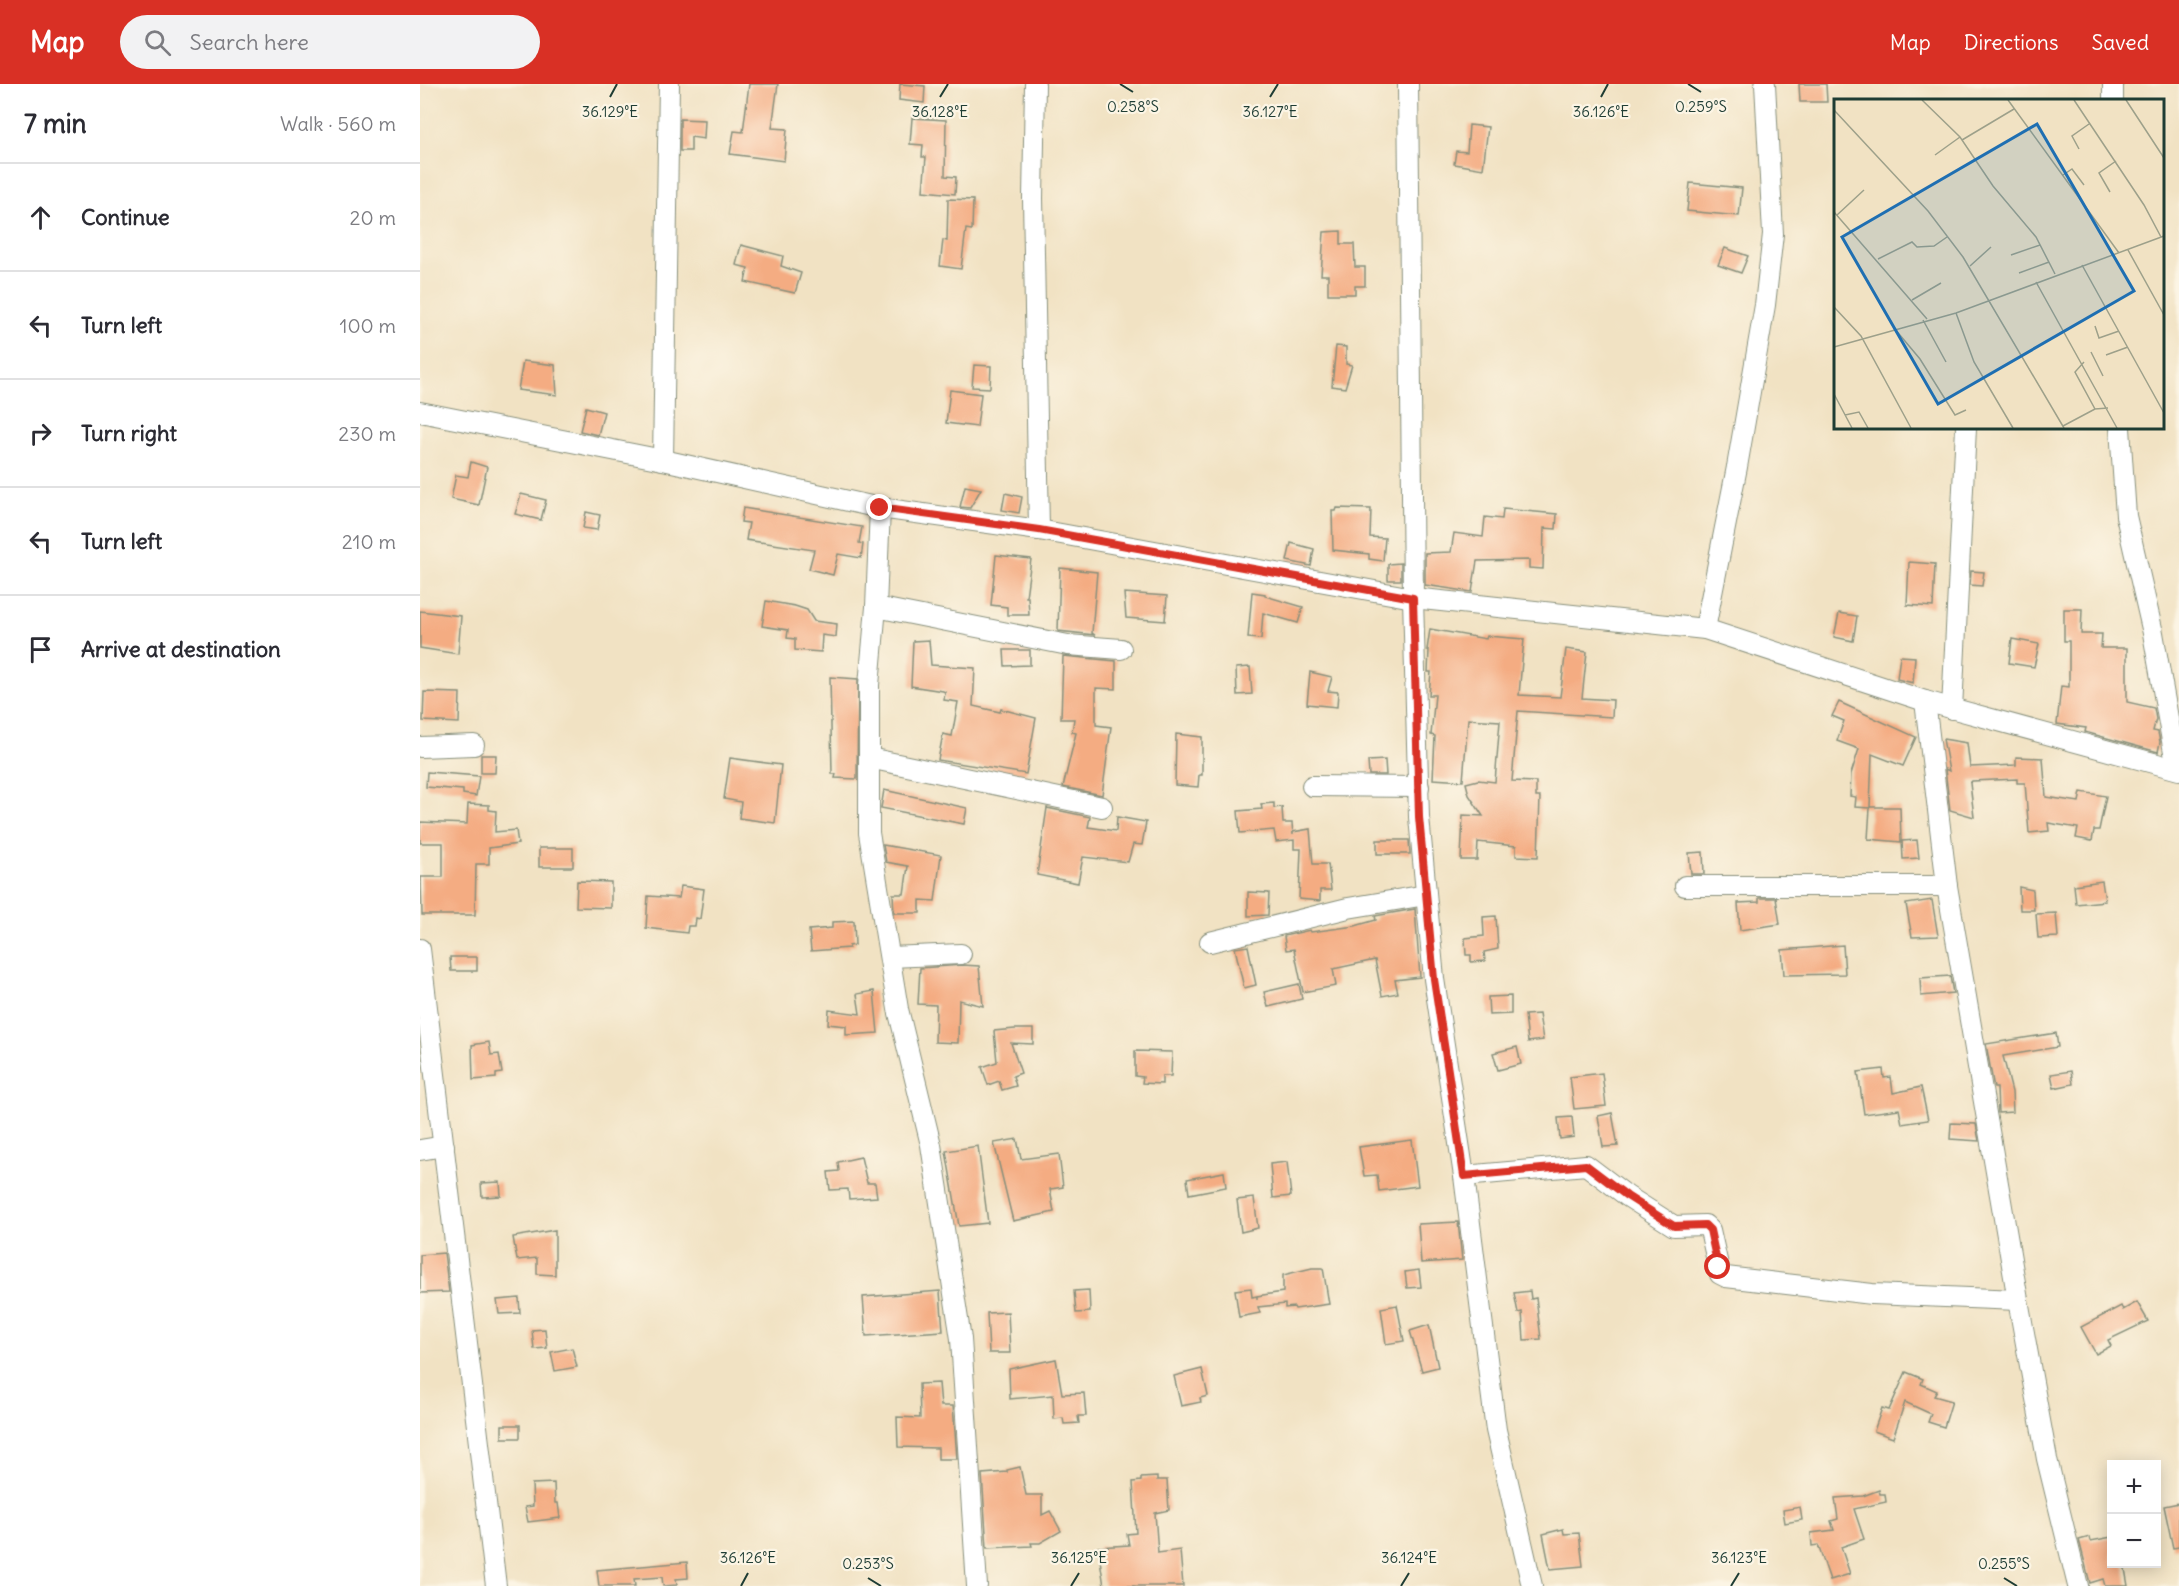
<!DOCTYPE html>
<html lang="en">
<head>
<meta charset="utf-8">
<style>
	:root { --surface:#fff; --page:#f2f2f3; --text:#2b2b33; --muted:#7c7c81; --line:#e1e1e2; --accent:#d93025 }
	body { margin:0; font-family:Delius,sans-serif; background:var(--page); color:var(--text) }
	.controls { position:absolute; right:18px; bottom:18px; display:grid; overflow:hidden; border-radius:0px; box-shadow:0 3px 15px #0003 }
	.controls button { width:54px; height:54px; display:grid; place-items:center; padding:0; border:0; border-bottom:2px solid var(--line); background:var(--surface); color:var(--text); font:30px sans-serif }
	.stop { position:absolute; width:18px; height:18px; margin:-14px; border:4px solid #d93025; border-radius:50%; background:#fff }
	.stop.end { background:#d93025; border-color:#fff; box-shadow:0 2px 6px #0008 }
	.list { margin:0; padding:0; list-style:none }
	h2 { display:flex; justify-content:space-between; align-items:center; height:78px; margin:0; padding:0 24px; font-size:26px }
	h2 small { font-size:20px; font-weight:400; color:var(--muted) }
	.list li { display:grid; grid-template-columns:39px 1fr auto; gap:18px; align-items:center; box-sizing:border-box; height:108px; padding:0 24px; border-top:2px solid var(--line) }
	.list b { display:block; font-size:22px; white-space:nowrap }
	.list em { font-size:20px; font-style:normal; color:var(--muted) }
	.icon { flex:none; width:33px; height:33px; fill:none; stroke:currentColor; stroke-width:2; stroke-linecap:round; stroke-linejoin:round }
	.map { position:relative; flex:none; width:1759px; height:1502px; overflow:hidden }
	header { display:flex; align-items:center; gap:36px; box-sizing:border-box; height:84px; padding:0 30px; background:var(--accent); color:#fff }
	header strong { font-size:28px }
	nav { display:flex; gap:33px; margin-inline-start:auto; font-size:21px }
	.search { width:420px; height:54px; background:var(--page); display:flex; align-items:center; gap:15px; box-sizing:border-box; padding:0 21px; border-radius:33px; color:var(--muted); font-size:22px }
	main { display:flex }
	aside { flex:1; background:var(--surface) }
	.map>svg:first-child { display:block }
	.building { fill:#f4ac82 }
	.lines { fill:none; stroke-linecap:round; stroke-linejoin:round }
	.minor-casing { stroke:#88907c; stroke-width:22 }
	.minor { stroke:#fff; stroke-width:20 }
	.route { stroke:#d93025; stroke-width:8 }
	.ticks { fill:none; stroke:#1f3d34; stroke-width:2 }
	.inset-road { fill:none; stroke:#9da08a; stroke-width:1.5 }
	.view { fill:#1f6fb2; fill-opacity:0.15; stroke:#1f6fb2; stroke-width:3 }
	.inset-edge { fill:none; stroke:#1f3d34; stroke-width:3 }
	.ticks-label { font-size:15px; text-anchor:middle; fill:#1f3d34; stroke:#fcf5e5; stroke-width:4.5; stroke-linejoin:round; paint-order:stroke }
</style>
</head>
<body>
<header>
<strong>Map</strong>
<div class="search"><svg class="icon" aria-label="search" viewBox="0 0 24 24"><circle cx="10" cy="10" r="6"/><path d="M15 15l6 6"/></svg>Search here</div>
<nav><a>Map</a><a>Directions</a><a>Saved</a></nav>
</header>
<main>
<aside>
<h2>7 min<small>Walk · 560 m</small></h2>
<ul class="list">
<li><svg class="icon" aria-label="ahead" viewBox="0 0 24 24"><path d="M12 20V5M6 11l6-6 6 6"/></svg><div><b>Continue</b></div><em>20 m</em></li>
<li><svg class="icon" aria-label="left" viewBox="0 0 24 24"><path d="M17 20v-9H6M10 6l-5 5 5 5"/></svg><div><b>Turn left</b></div><em>100 m</em></li>
<li><svg class="icon" aria-label="right" viewBox="0 0 24 24"><path d="M7 20v-9h11M14 6l5 5-5 5"/></svg><div><b>Turn right</b></div><em>230 m</em></li>
<li><svg class="icon" aria-label="left" viewBox="0 0 24 24"><path d="M17 20v-9H6M10 6l-5 5 5 5"/></svg><div><b>Turn left</b></div><em>210 m</em></li>
<li><svg class="icon" aria-label="arrive" viewBox="0 0 24 24"><path d="M6 21V4h12l-3 4 3 4H6"/></svg><div><b>Arrive at destination</b></div></li>
</ul>
</aside>
<div class="map">
<svg width="1759" height="1502" viewBox="0 0 1759 1502">
	<rect width="100%" height="100%" fill="#fcf5e5"/>
	<filter id="ink" filterUnits="userSpaceOnUse"><feTurbulence type="fractalNoise" baseFrequency=".0167" numOctaves="2"/><feDisplacementMap in="SourceGraphic" scale="12" xChannelSelector="R" yChannelSelector="G"/><feConvolveMatrix kernelMatrix="1 2 1 2 8 2 1 2 1" color-interpolation-filters="sRGB"/></filter>
	<filter id="wash" filterUnits="userSpaceOnUse"><feTurbulence type="fractalNoise" baseFrequency=".008" numOctaves="4" result="noise"/><feDisplacementMap in="SourceGraphic" scale="24" xChannelSelector="R" yChannelSelector="G"/><feGaussianBlur stdDeviation="1.35" result="paint"/><feColorMatrix in="noise" values="0 0 0 0 0 0 0 0 0 0 0 0 0 0 0 0 0 1.4 0 .05"/><feComposite in="paint" operator="in"/></filter>
	<g filter="url(#wash)">
		<rect width="100%" height="100%" fill="#f1e2c3"/>
		<g id="blocks">
			<g class="building">
				<path d="M329,0H358L352,44L367,45L364,77L310,70L314,47L323,48Z"/>
				<path d="M480,0L505,2L504,19L479,16Z"/>
				<path d="M1379,0H1406L1407,18H1380Z"/>
				<path d="M492,34L526,36L525,92L536,93L535,110L503,107L506,73H502L503,61L490,60Z"/>
				<path d="M260,35L285,36L284,55L271,53V67H260Z"/>
				<path d="M1049,41L1068,43L1063,85L1034,80L1036,67L1047,68Z"/>
				<path d="M1270,99L1322,104L1319,132L1267,127Z"/>
				<path d="M528,115L553,116L552,146L546,145L541,185L520,182L523,156L527,157Z"/>
				<path d="M921,147V160H934L935,183H945V202H935V210H908V191H901L904,148Z"/>
				<path d="M321,161L363,172L361,182L381,189L375,209L325,198L328,184L316,181Z"/>
				<path d="M1305,164L1328,172L1321,189L1298,181Z"/>
				<path d="M916,262L926,263V280L932,281L925,304L912,302Z"/>
				<path d="M103,277L135,281L137,311L98,306Z"/>
				<path d="M554,281L571,282L570,304L552,303Z"/>
				<path d="M530,306L561,310L557,343L526,339Z"/>
				<path d="M166,323L184,328L178,351L160,347Z"/>
				<path d="M51,378L67,383L59,421L31,415L36,391L48,393Z"/>
				<path d="M545,402L561,405L550,424L540,423Z"/>
				<path d="M585,409L602,413L599,429L582,426Z"/>
				<path d="M101,410L126,416L121,436L95,430Z"/>
				<path d="M323,424L442,443L439,459L443,460L441,474L418,470L413,491L389,485L394,466L326,456L329,439L321,438Z"/>
				<path d="M917,424L951,425L950,453L965,454L963,477L949,475V470L913,466L912,427H916Z"/>
				<path d="M1083,425L1137,430L1136,445L1124,444L1123,485L1109,484V476L1057,477L1052,508L1005,501V469L1031,468L1034,449L1063,453L1065,433L1082,435Z"/>
				<path d="M166,428L180,431L177,446L163,444Z"/>
				<path d="M871,459L894,465L891,482L867,477Z"/>
				<path d="M576,471L611,475L606,513H608L609,531H587V523L571,521Z"/>
				<path d="M1489,478L1515,480L1513,523L1487,521Z"/>
				<path d="M981,479V496H968V480Z"/>
				<path d="M640,484L677,488L672,549L675,551L638,547Z"/>
				<path d="M1551,487L1564,488L1562,502L1550,501Z"/>
				<path d="M832,508L845,510V512L883,523L878,539L843,529L841,555L828,554Z"/>
				<path d="M704,509L747,512L745,537L706,534Z"/>
				<path d="M346,517L375,522L387,526L394,537L417,540L416,553L402,551L401,568L375,566V555L367,554L368,546L342,542Z"/>
				<path d="M1644,525H1662L1661,550H1682L1681,564H1707V618L1734,624L1736,635L1733,647L1738,648L1740,658L1738,668L1665,648L1666,644L1637,640L1641,602L1649,603V557H1644Z"/>
				<path d="M0,527L41,532L38,570L0,564Z"/>
				<path d="M1419,529L1437,532L1433,557L1414,553Z"/>
				<path d="M1010,545L1066,555L1067,552L1104,555L1099,611L1140,613L1146,565L1167,568L1162,614L1193,616L1192,633L1098,627L1092,697L1116,698V713H1120L1118,773L1096,772V762L1058,758L1057,776H1041L1043,731L1063,732L1049,711L1046,699L1058,696L1075,698L1080,637L1048,635L1043,697L1013,695L1015,652L1011,651L1015,611H1009L1011,588H1008L1009,566H1007Z"/>
				<path d="M1592,555L1619,560L1614,583L1589,579Z"/>
				<path d="M509,556L511,581L555,584L553,622L580,628L581,625L616,634L606,690L518,676L523,650L532,652L538,618L524,616L525,608L523,607L491,602L493,557Z"/>
				<path d="M584,566H610V581L585,582Z"/>
				<path d="M643,572L696,577V605L676,604V641L691,643L682,711L643,703L656,649L652,648L654,635H641Z"/>
				<path d="M1480,572L1495,573L1493,599L1477,595Z"/>
				<path d="M830,583L832,610L817,611L816,584Z"/>
				<path d="M890,588L912,593L908,607L918,608L917,623L887,620Z"/>
				<path d="M410,593L438,595L437,695L415,694L416,690H412Z"/>
				<path d="M4,608L40,609L39,639L3,637Z"/>
				<path d="M1419,618L1496,653L1483,682L1452,670L1450,723H1480L1481,758L1448,755L1450,724L1435,723L1436,713L1430,712L1431,690L1439,665L1417,657L1424,637L1412,632Z"/>
				<path d="M756,650L782,653V691H779L778,703L755,701Z"/>
				<path d="M1523,655L1547,659L1550,683L1596,681V673L1623,674L1626,713L1659,718L1661,708L1686,712L1679,746H1674L1672,757L1656,754L1658,744L1628,739L1629,747L1609,749L1605,699H1597V695L1552,697L1550,699L1554,733L1530,726L1525,685L1529,687Z"/>
				<path d="M61,671H76L75,689H61Z"/>
				<path d="M310,674L361,681L355,739L319,734L321,718L304,715Z"/>
				<path d="M965,676L966,691H949L948,677Z"/>
				<path d="M7,688L59,692L56,712L43,710V706L6,703Z"/>
				<path d="M464,706L547,724L544,740L461,724Z"/>
				<path d="M854,719V724L862,723L863,739H872L873,751V748L890,745L893,780H908L911,806H900V817L879,815L881,765H874V756L856,758L854,746L820,749L818,727L842,725L841,720Z"/>
				<path d="M48,720L69,721V726L76,727L75,748L96,746L98,760L69,764V780H56L55,831H2L1,793H23V759H0V738L47,740Z"/>
				<path d="M627,724L670,733L668,743L696,747L697,733L726,738L722,761L713,760L708,778L663,773L658,799L617,791Z"/>
				<path d="M957,756H989L990,770H957Z"/>
				<path d="M1497,756L1499,774L1483,775L1482,757Z"/>
				<path d="M463,761L521,771L515,817L500,816V829H474L473,810H484L488,782L466,778Z"/>
				<rect x="119" y="764" width="34" height="19"/>
				<path d="M1283,768L1284,790H1271L1269,769Z"/>
				<path d="M157,797L191,798V824L156,823Z"/>
				<path d="M1682,797L1685,817L1656,820L1654,801Z"/>
				<path d="M261,802L284,805L280,835L276,834L275,842H268L267,849L226,844L228,812L259,814Z"/>
				<path d="M1599,803L1613,806L1614,826H1600Z"/>
				<path d="M828,808L849,809L848,831L828,832Z"/>
				<path d="M1339,814H1356L1360,840L1320,846L1318,819L1339,818Z"/>
				<path d="M1512,816L1518,852L1492,853L1486,820Z"/>
				<path d="M995,825L1000,893L975,896L978,909L962,912L955,876L913,885L916,902L883,908L874,865L866,866L864,852L890,846L891,848L935,842L956,836L955,832Z"/>
				<path d="M1636,829L1638,853L1618,854L1616,830Z"/>
				<path d="M1076,832L1078,865L1064,868L1065,877L1051,878V871H1046L1045,854L1064,852L1063,833Z"/>
				<path d="M434,837L435,861L429,862V864L391,867L389,846L412,844V838Z"/>
				<path d="M1423,861L1425,890L1364,891L1362,866Z"/>
				<path d="M828,862L836,901L824,904L815,864Z"/>
				<path d="M30,873H57V887H31Z"/>
				<path d="M543,881L559,882L563,922L539,916L538,959L515,958L516,921L498,920L500,884Z"/>
				<path d="M1530,892L1533,909L1501,912L1500,894Z"/>
				<path d="M879,900L882,915L848,923L844,908Z"/>
				<path d="M454,907L458,949L426,951V942L408,940L409,926L440,930L437,910Z"/>
				<path d="M1091,912V930L1069,931L1068,913Z"/>
				<path d="M1119,930L1123,956L1108,958L1105,931Z"/>
				<path d="M595,945H613V960L591,959L601,989L593,992L596,1002L582,1006L579,997L568,1001L562,983L577,978L574,947Z"/>
				<path d="M1636,949L1638,963L1583,972L1592,1008L1593,1028L1578,1029L1577,1004H1574L1566,960Z"/>
				<path d="M69,958L71,971L79,970L82,989L76,990V994L53,996L52,961Z"/>
				<path d="M1097,963L1101,980L1078,986L1073,969Z"/>
				<path d="M715,967L752,968L751,992H742V1000L722,999L723,993L715,992Z"/>
				<path d="M1463,985L1464,994L1471,993L1473,1009L1501,1003L1508,1036L1482,1040L1479,1025L1444,1030L1438,988Z"/>
				<path d="M1651,987L1653,1000L1634,1004L1631,990Z"/>
				<path d="M1182,989L1186,1022L1154,1025L1150,993Z"/>
				<path d="M1192,1029L1198,1062L1183,1063L1178,1032Z"/>
				<path d="M1152,1033L1154,1053L1140,1055L1138,1034Z"/>
				<path d="M1531,1039L1556,1040L1559,1057L1530,1055Z"/>
				<path d="M597,1055L601,1075L639,1070L643,1103L630,1105L634,1128L593,1137L574,1059Z"/>
				<path d="M992,1056L998,1102L959,1107L957,1091L944,1092L939,1063Z"/>
				<path d="M558,1062L568,1139L539,1142L526,1067Z"/>
				<path d="M441,1073L447,1099H455L457,1113L429,1115L428,1105L410,1106L408,1088L419,1087L418,1078Z"/>
				<path d="M867,1078L871,1112L853,1114L850,1080Z"/>
				<path d="M804,1088L806,1103L769,1110L767,1095Z"/>
				<path d="M80,1098L81,1112L62,1113L61,1099Z"/>
				<path d="M834,1114L838,1144L821,1148L817,1116Z"/>
				<path d="M1038,1138L1042,1176L1001,1179L998,1140Z"/>
				<path d="M135,1146V1191L117,1190V1174L97,1176L93,1153Z"/>
				<path d="M24,1169L29,1208L0,1209V1171Z"/>
				<path d="M892,1184H903L909,1220L875,1225L874,1223L865,1224V1220L838,1223L840,1229L819,1233L815,1206L831,1204L832,1213L837,1212V1216V1212L863,1208V1191Z"/>
				<path d="M999,1186L1001,1203L987,1204L985,1188Z"/>
				<path d="M669,1206L670,1228L656,1229L654,1207Z"/>
				<path d="M520,1207L523,1247L446,1252L443,1213Z"/>
				<path d="M1110,1207L1111,1215L1116,1214L1121,1255L1104,1256L1102,1228L1098,1229L1094,1209Z"/>
				<path d="M99,1214L100,1229L79,1230L77,1216Z"/>
				<path d="M1717,1218L1728,1237L1688,1256L1691,1262L1676,1270L1661,1243L1701,1222L1703,1226Z"/>
				<path d="M977,1221L984,1257L966,1260L961,1224Z"/>
				<path d="M588,1228L590,1269H569L567,1229Z"/>
				<path d="M1009,1241L1018,1283L1002,1287L990,1247Z"/>
				<path d="M125,1245L127,1264L114,1265L112,1246Z"/>
				<path d="M152,1264L157,1283L135,1287L131,1268Z"/>
				<path d="M636,1275L642,1310L664,1309L666,1332H658L659,1339L644,1340L643,1334L634,1335L633,1311L590,1315L589,1285Z"/>
				<path d="M782,1285L788,1312L780,1314L781,1318L761,1322L754,1292Z"/>
				<path d="M1486,1288L1503,1295L1501,1300L1517,1307L1514,1312L1532,1317L1524,1343L1508,1338L1511,1330L1485,1318L1473,1354L1454,1347L1462,1324L1469,1326Z"/>
				<path d="M519,1299L521,1322H533L537,1375H518V1364L478,1363L477,1333L500,1334L499,1300Z"/>
				<rect x="82" y="1341" width="18" height="13"/>
				<path d="M600,1383L606,1411H622V1431L630,1427L641,1447L620,1459H611L612,1462L567,1464L562,1390L587,1388V1386Z"/>
				<path d="M737,1393V1396H747L749,1426L735,1429L738,1469L760,1466L763,1502H684L678,1463L709,1461L707,1450L716,1449L713,1398L721,1397V1394Z"/>
				<path d="M134,1399L135,1419H138L140,1434L108,1438L105,1423L113,1422L112,1400Z"/>
				<path d="M1459,1406L1460,1410H1465L1466,1418L1434,1425L1444,1455L1421,1463L1430,1490L1410,1496L1398,1461L1392,1462L1391,1449L1414,1446L1411,1437L1418,1435L1415,1414L1443,1412Z"/>
				<path d="M1759,1419V1463L1753,1464L1744,1422Z"/>
				<path d="M1380,1423L1382,1436L1365,1439L1363,1426Z"/>
				<path d="M1143,1445L1144,1450L1159,1449L1163,1482L1130,1485L1123,1450Z"/>
				<path d="M1670,1453L1671,1457L1692,1453V1479H1704L1708,1502H1685L1683,1495L1670,1499L1659,1456Z"/>
				<path d="M267,1478L268,1494L256,1495L257,1501L243,1502L242,1493L214,1495L215,1502H179L177,1486Z"/>
			</g>
		</g>
	</g>
	<g filter="url(#ink)">
		<use href="#blocks" fill-opacity="0" stroke="#88907c" stroke-width="1.5"/>
		<g class="lines">
			<defs>
				<g id="minor">
					<path d="M615,0L613,114L619,446"/>
					<path d="M988,0L993,514L999,733L1014,895L1044,1092L1076,1346L1112,1502"/>
					<path d="M1693,0V16"/>
					<path d="M0,328L243,376L460,424L619,446L993,514L1285,545L1505,617L1759,686"/>
					<path d="M1700,344L1706,432L1733,549L1757,685"/>
					<path d="M243,376L249,0"/>
					<path d="M460,424L456,523L449,601V749L478,925L511,1061L541,1255L557,1502"/>
					<path d="M456,523L648,561L701,565"/>
					<path d="M1285,545L1317,383L1345,221L1353,150L1345,0"/>
					<path d="M1505,617L1527,802L1598,1216L1627,1375L1658,1502"/>
					<path d="M1532,625L1546,344"/>
					<path d="M0,663L54,661"/>
					<path d="M449,674L682,723"/>
					<path d="M892,702L999,703"/>
					<path d="M1265,802H1527"/>
					<path d="M790,858L928,824L1006,811"/>
					<path d="M0,865L76,1502"/>
					<path d="M470,873L541,870"/>
					<path d="M0,1066L24,1062"/>
					<path d="M1044,1092L1166,1081L1207,1112L1254,1142L1285,1141L1290,1146L1300,1190L1306,1193L1452,1210L1598,1216"/>
				</g>
			</defs>
			<use href="#minor" class="minor-casing"/>
			<use href="#minor" class="minor"/>
		</g>
	</g>
	<g class="lines" filter="url(#ink)">
		<path class="route" d="M460,424L619,446L993,514L999,733L1014,895L1044,1092L1166,1081L1207,1112L1254,1142L1285,1141L1290,1146L1298,1183"/>
	</g>
	<path class="ticks" d="M700,0L713,8M1268,0L1281,8M190,13L197,0M520,13L528,0M850,13L858,0M1181,13L1188,0M448,1494L461,1502M1584,1494L1597,1502M321,1502L328,1489M651,1502L659,1489M981,1502L989,1489M1311,1502L1319,1489"/>
	<g transform="translate(1414 15)">
		<rect width="330" height="330" fill="#f1e2c3"/>
		<path class="inset-road" d="M88,1L126,38L159,87L202,138L221,175M174,1L285,154M240,1L310,106L327,138M292,1L330,59M0,11L94,112L129,158L230,329M128,41L180,10M245,50L238,37L255,25M101,56L126,38M229,76L238,70L250,86M276,93L265,74L282,62M0,113L93,220M3,116L30,91M294,151L330,216M177,156L206,146M44,160L78,143L83,148L100,147L113,138M248,166L330,314M136,167L157,148M185,174L215,163M202,183L283,329M78,201L107,184M0,208L27,237L77,329M122,214L140,263L179,329M89,221L112,263M261,227L265,239L285,232M60,229L86,260L121,316L132,311M0,248L122,214L330,137M257,253L269,277M272,256L294,248M250,263L241,273L261,310L274,309M0,295L18,329M11,316L25,313L34,329M229,327L261,310"/>
		<path class="view" d="M203,25L300,192L104,305L8,138Z"/>
		<rect width="330" height="330" class="inset-edge"/>
	</g>
	<g class="ticks-label">
		<text x="1281" y="28">0.259°S</text>
		<text x="713" y="28">0.258°S</text>
		<text x="190" y="33">36.129°E</text>
		<text x="520" y="33">36.128°E</text>
		<text x="850" y="33">36.127°E</text>
		<text x="1181" y="33">36.126°E</text>
		<text x="328" y="1479">36.126°E</text>
		<text x="659" y="1479">36.125°E</text>
		<text x="989" y="1479">36.124°E</text>
		<text x="1319" y="1479">36.123°E</text>
		<text x="448" y="1485">0.253°S</text>
		<text x="1584" y="1485">0.255°S</text>
	</g>
</svg>
<div class="controls">
<button>+</button>
<button>−</button>
</div>
<div class="stop" style="left:1298px;top:1183px"></div>
<div class="stop end" style="left:460px;top:424px"></div>
</div>
</main>
</body>
</html>
